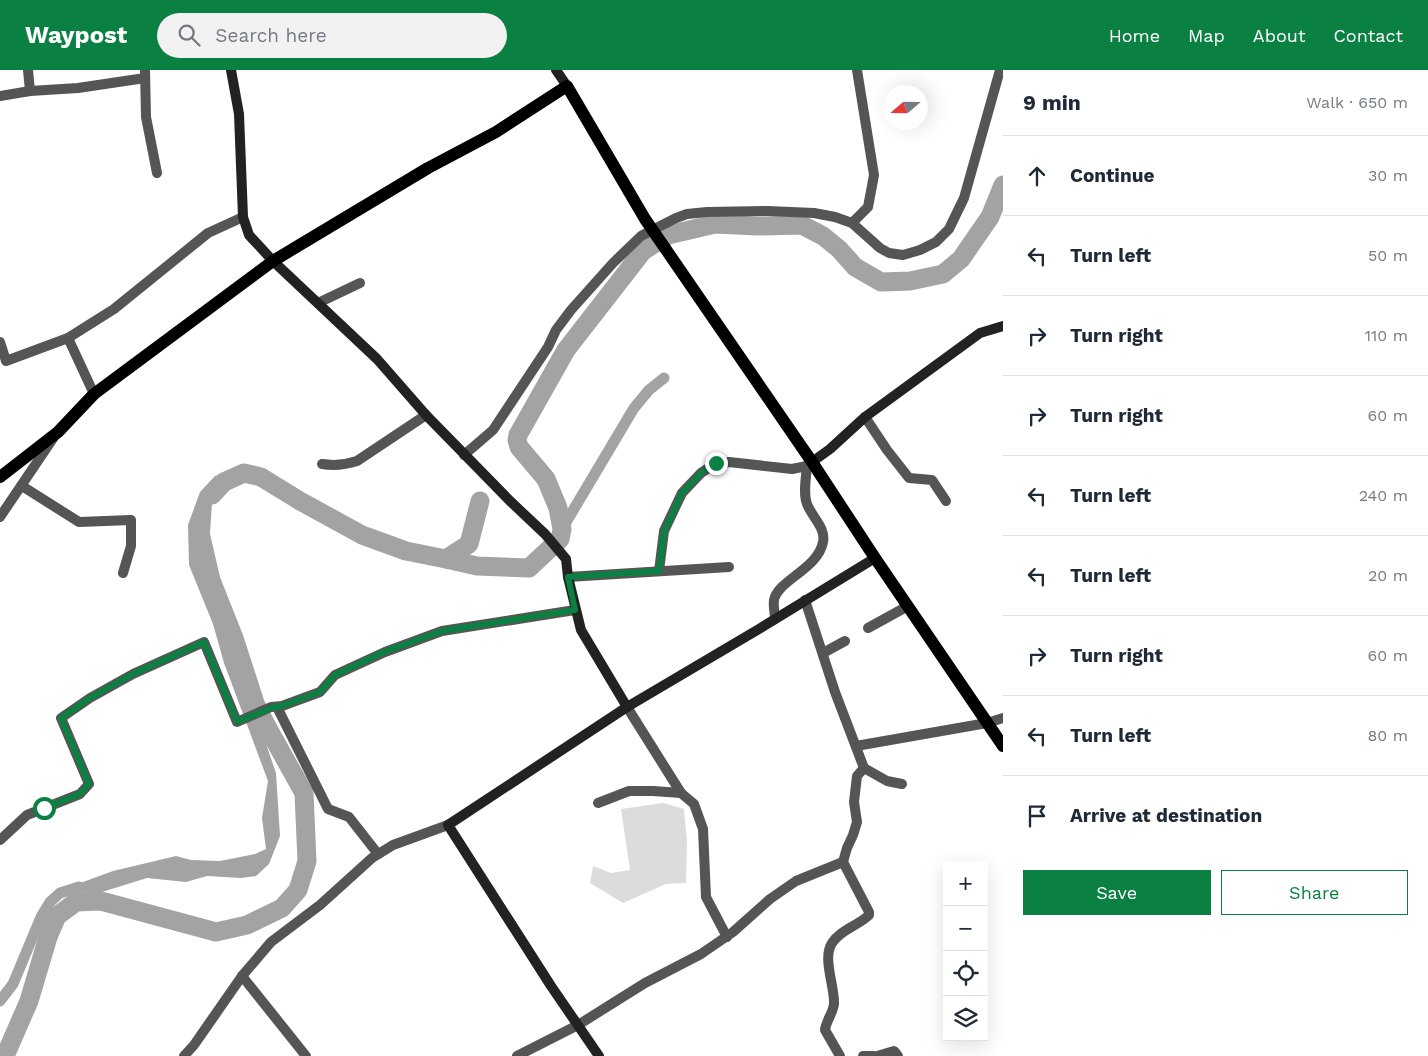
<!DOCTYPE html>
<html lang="en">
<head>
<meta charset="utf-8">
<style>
	:root { --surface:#fff; --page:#f2f2f3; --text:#1f2937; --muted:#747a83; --line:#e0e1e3; --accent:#0b8043 }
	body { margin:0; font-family:"Work Sans",sans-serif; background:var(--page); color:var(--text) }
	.controls { position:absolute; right:15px; bottom:15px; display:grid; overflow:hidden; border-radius:0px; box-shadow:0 5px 20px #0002 }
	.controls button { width:45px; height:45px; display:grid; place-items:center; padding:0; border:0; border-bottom:1px solid var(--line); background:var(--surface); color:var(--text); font:25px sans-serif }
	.compass { position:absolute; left:883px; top:15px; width:45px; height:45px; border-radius:50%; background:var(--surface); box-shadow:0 5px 20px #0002; rotate:250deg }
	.stop { position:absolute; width:15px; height:15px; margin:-11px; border:4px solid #0b8043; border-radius:50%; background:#fff }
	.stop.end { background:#0b8043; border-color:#fff; box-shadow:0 1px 5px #0008 }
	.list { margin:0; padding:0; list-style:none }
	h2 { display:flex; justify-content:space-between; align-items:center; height:65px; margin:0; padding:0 20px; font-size:21px }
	h2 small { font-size:16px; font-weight:400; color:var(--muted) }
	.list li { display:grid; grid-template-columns:32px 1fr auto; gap:15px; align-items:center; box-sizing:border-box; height:80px; padding:0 20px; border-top:1px solid var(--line) }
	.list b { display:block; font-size:19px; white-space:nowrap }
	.list em { font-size:16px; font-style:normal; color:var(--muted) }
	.actions { display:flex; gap:10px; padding:15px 20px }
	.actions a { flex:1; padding:11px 0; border:1px solid var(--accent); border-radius:0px; text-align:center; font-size:18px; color:var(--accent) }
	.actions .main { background:var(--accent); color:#fff }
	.icon { flex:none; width:28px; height:28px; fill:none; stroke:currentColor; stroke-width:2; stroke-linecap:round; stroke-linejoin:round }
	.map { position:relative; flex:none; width:1003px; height:986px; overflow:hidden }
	header { display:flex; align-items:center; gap:30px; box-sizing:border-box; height:70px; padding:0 25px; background:var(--accent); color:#fff }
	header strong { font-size:24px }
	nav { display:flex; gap:28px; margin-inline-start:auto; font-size:18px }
	.search { width:350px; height:45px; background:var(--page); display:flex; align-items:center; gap:12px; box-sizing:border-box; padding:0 18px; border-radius:28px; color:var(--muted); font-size:19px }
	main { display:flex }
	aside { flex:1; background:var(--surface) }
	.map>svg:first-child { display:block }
	.green { fill:#dcdcdc }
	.water { fill:#a3a3a3 }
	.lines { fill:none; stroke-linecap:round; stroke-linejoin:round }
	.canal { stroke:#a3a3a3; stroke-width:11 }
	.river { stroke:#a3a3a3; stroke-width:19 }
	.street { stroke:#555; stroke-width:10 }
	.secondary { stroke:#222; stroke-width:10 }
	.primary { stroke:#000; stroke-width:12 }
	.route { stroke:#0b8043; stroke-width:6 }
</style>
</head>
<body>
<header>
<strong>Waypost</strong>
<div class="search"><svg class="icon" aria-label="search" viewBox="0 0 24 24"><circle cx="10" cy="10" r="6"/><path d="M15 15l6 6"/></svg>Search here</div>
<nav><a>Home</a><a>Map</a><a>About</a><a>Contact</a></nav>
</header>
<main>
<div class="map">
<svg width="1003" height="986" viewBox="0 0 1003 986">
	<rect width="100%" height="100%" fill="#fff"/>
	<path class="green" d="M663,733L684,739L687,772L686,813L666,814L623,833L590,813L593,796L611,803L630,800L621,739Z"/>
	<path class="water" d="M230,402V417L212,433L210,464L220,507L243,565L264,630L282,666L265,671L276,703L280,766L269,794L256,806L241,808L207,806L186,812L147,808L102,822L66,823L64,819L113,801L176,786L191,790L220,791L255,784L266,779L262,748L268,711L224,593L213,554L189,495L188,455L200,422L215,406Z"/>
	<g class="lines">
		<g class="canal">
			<path d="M562,459L634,338L649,320L664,308"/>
			<path d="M0,931L13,914L41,847L50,832L60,823L79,817"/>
		</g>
		<g class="river">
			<path d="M212,425L224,412L244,403L261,407L300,431L362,465L406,481L446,489L469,474L480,431"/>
			<path d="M446,489L477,496L529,498L560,469L562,459L558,438L546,409L519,377L517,370L518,365L566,280L643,181L668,165L715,154L757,156L802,155L823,166L839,179L855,197L881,212L910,211L943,204L961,189L990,147L1003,115"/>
			<path d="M5,986L29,931L48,867L57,846L76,832L101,831L216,862L247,855L282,838L298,820L307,791L304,723L261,646"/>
		</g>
		<g class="street">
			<path d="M28,0L30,21"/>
			<path d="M145,0L146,47L157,103"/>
			<path d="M0,26L30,21L78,18L145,8"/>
			<path d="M852,153L868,137L874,105L857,0"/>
			<path d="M318,233L360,213"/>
			<path d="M68,268L94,324"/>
			<path d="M0,272L6,291L68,268L114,239L208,163L243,147"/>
			<path d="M865,347L887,380L909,408L932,410L946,431"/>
			<path d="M464,385L493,360L548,277L556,260L571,240L613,193L641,166L676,148L687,144L707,142L768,141L814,143L835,147L852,153L880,178L889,183L903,185L920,180L936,172L949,159L964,128L1000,0"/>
			<path d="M322,394C335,396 345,395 357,391L426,345"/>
			<path d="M22,416L79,452L131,450V476L123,503"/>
			<path d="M0,447L54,367"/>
			<path d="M659,501L664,461L682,423L701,403L716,393L729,392L792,399L807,396L812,392"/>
			<path d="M568,507L729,497"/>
			<path d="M805,530L835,622L864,698"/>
			<path d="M775,549C775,543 773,536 774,530C778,510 818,499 823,472C826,458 812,447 807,434C803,423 806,408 807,396"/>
			<path d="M868,558L908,536"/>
			<path d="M823,583L845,571"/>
			<path d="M277,637L328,739L349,747L378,784"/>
			<path d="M627,637L681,723"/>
			<path d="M856,676L987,653L1003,648"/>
			<path d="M598,733L629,721H653L681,723L694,734L703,759L706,827L727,867"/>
			<path d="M0,770L27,745L80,724L89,714L61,648L90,628L133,604L204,572L237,652L271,637L282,636L320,622L335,605L385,582L442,561L575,540"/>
			<path d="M843,792L847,778L853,765L857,752L854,732L857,706L864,698L887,711L902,714"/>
			<path d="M242,906L306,986"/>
			<path d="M184,986L194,975L242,906L271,872L320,835L372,788L393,775L448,755"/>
			<path d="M517,986L578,955L645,913L701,884L733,862L770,829L796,811L843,792L869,842V845C858,856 841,859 832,873C822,888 835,917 834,934C833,943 826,951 825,960L840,986"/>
			<path d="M863,986H873"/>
			<path d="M877,986L894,981L895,982L898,986"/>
		</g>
		<g class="secondary">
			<path d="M231,0L239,44L243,147L249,165L273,191L377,289L426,345L510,431L545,464L566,489L568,507L581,560L627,637"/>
			<path d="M556,0L567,16"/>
			<path d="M812,392L830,379L865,347L980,263L1003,256"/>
			<path d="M599,986L551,916L448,755L627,637L759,559L875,488"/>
		</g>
		<path class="primary" d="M0,407L58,362L94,324L273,191L428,98L496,62L567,16L645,149L812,392L875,488L1003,676"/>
	</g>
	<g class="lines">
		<path class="route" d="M44,738L80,724L89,714L61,648L90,628L133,604L204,572L237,652L271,638L282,636L320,622L335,605L384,582L442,561L575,540L568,507L659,501L664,462L682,423L701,403L716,393"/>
	</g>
</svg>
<div class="controls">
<button>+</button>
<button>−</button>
<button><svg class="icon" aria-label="locate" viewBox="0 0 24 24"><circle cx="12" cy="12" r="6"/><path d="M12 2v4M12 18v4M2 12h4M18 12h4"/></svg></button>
<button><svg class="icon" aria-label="layers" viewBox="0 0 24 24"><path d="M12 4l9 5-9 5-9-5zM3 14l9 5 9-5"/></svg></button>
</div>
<svg class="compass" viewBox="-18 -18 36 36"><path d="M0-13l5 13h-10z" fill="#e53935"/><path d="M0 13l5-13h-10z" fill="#747a83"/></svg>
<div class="stop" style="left:44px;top:738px"></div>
<div class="stop end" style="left:716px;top:393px"></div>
</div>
<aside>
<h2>9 min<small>Walk · 650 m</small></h2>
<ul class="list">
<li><svg class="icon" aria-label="ahead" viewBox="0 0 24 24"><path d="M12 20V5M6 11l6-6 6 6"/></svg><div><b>Continue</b></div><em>30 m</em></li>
<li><svg class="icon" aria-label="left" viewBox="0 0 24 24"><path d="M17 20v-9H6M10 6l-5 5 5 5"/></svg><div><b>Turn left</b></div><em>50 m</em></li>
<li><svg class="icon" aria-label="right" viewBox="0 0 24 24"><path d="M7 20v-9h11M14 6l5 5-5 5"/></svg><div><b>Turn right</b></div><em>110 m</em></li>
<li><svg class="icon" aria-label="right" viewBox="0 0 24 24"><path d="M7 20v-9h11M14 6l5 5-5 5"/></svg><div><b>Turn right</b></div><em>60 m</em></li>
<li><svg class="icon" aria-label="left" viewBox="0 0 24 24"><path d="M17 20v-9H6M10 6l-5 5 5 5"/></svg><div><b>Turn left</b></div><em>240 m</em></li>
<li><svg class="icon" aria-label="left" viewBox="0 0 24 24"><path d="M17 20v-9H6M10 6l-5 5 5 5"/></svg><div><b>Turn left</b></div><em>20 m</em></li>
<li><svg class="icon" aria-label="right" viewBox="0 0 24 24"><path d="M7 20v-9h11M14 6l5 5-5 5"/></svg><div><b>Turn right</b></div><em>60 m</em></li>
<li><svg class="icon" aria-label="left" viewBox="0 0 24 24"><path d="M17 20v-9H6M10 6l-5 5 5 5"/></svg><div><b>Turn left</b></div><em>80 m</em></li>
<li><svg class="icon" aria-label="arrive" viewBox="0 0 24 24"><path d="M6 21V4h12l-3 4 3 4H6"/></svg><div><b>Arrive at destination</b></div></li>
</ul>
<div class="actions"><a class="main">Save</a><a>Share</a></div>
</aside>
</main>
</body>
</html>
